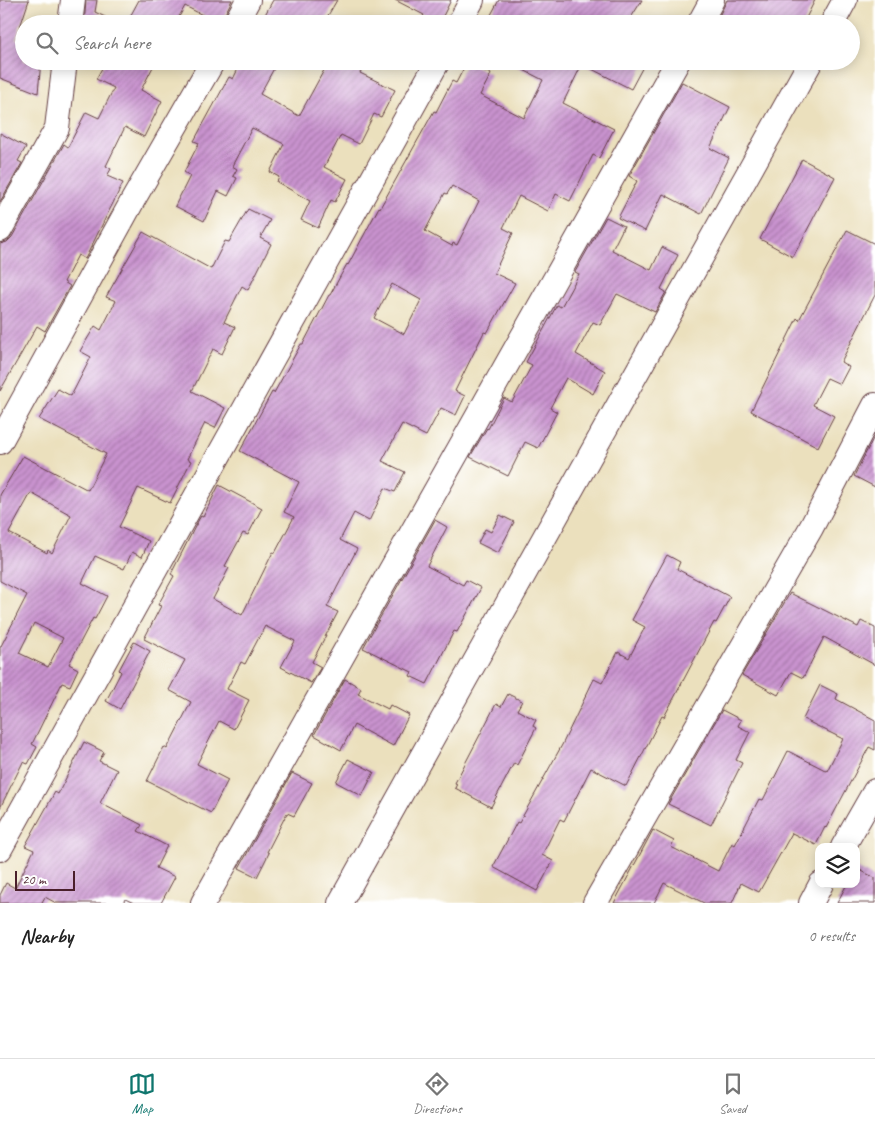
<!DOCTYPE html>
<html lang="en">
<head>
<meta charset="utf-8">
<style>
	:root { --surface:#fff; --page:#f2f2f2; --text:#222; --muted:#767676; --line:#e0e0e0; --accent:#0f766e }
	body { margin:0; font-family:Caveat,sans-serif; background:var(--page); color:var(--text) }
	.controls { position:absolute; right:15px; bottom:15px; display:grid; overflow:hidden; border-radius:10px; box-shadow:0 2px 12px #0003 }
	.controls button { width:45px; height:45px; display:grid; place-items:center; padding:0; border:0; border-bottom:1px solid var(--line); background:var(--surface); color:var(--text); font:25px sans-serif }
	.scale { position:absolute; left:15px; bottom:12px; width:60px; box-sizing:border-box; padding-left:5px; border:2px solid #4a1f2b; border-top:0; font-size:14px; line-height:18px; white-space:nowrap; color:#4a1f2b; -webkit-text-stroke:4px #fff; paint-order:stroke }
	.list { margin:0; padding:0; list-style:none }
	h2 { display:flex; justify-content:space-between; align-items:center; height:65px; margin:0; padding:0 20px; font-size:21px }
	h2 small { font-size:16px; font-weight:400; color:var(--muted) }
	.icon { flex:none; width:28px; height:28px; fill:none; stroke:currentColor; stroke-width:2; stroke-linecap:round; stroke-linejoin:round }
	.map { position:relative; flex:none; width:875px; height:903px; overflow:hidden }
	.search { position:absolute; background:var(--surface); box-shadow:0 2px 12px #0003; left:15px; right:15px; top:15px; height:55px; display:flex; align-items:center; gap:12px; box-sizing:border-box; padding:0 18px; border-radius:28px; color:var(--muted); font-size:19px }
	.sheet { height:155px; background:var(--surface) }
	nav { display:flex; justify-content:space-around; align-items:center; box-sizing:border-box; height:70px; border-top:1px solid var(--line); background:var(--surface); font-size:14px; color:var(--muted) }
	nav a { display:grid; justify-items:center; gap:2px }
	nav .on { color:var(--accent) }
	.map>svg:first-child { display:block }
	.building { fill:url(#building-hatch); fill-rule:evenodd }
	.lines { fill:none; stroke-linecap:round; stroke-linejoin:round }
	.minor-casing { stroke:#623c41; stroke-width:26 }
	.minor { stroke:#fff; stroke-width:24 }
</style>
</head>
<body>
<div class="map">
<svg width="875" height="903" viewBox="0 0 875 903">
	<defs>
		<pattern id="building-hatch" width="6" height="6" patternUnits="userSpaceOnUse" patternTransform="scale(1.25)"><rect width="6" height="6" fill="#c993cf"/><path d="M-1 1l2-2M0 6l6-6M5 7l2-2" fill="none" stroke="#a577a8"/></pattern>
	</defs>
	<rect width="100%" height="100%" fill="#fff"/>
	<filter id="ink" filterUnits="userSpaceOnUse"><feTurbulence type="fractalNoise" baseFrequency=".02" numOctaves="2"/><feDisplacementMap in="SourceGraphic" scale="10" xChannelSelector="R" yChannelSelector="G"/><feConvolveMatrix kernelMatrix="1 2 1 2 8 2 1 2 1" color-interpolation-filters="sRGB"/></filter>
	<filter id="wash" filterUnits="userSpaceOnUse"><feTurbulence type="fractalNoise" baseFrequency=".0096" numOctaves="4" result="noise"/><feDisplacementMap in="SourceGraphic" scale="20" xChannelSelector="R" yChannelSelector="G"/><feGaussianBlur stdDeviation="1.12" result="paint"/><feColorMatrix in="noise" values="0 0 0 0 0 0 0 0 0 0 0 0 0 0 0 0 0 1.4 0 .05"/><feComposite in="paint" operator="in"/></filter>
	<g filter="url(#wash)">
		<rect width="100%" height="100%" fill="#ebe0bd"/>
		<g id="blocks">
			<g class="building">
				<path d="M0,0H29L16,39L24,41V61H41L38,93L0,78Z"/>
				<path d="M86,0H97L95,12L119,24H84Z"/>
				<path d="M139,0H232L220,24L185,6L175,24H126Z"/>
				<path d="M273,0H337L323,24H260Z"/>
				<path d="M395,0H451L439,24H433L422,18L424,15Z"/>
				<path d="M499,0H642L627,24H486Z"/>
				<path d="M727,0H815L803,24H715Z"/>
				<path d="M106,61H156L141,90L162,101L144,137L125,127L106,166L111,169L107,176L123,183L85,259L78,255L64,282L70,286L45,331L37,326L0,391V244L7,242L12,237L64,144L68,147L86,112L99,118L114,88L96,79Z"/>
				<path d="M242,61H278L260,94L299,116L329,61H366L360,73L395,90L381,117L374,114L359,144L341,135L324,167L347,179L335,202L331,200L318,228L301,220L310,201L277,182L279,177L270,172L284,144L252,128L232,166L237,169L233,176L237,178L228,196L218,191L204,221L175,206L190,176L184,172L199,143L194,141L229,77L233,79Z"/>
				<path d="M506,61H646L631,89L582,64L563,103L614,129L599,158L593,155L570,201L556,194L548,211L519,196L503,228L513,233L494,273L515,283L487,333L484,332L455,391L465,396L456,415L441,408L426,436L402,424L382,461L405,472L395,492L385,488L369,521L354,513L340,540L357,549L327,607L338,612L312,662L321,667L311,683L281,667L295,641L265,626L245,664L241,662L227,689L249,700L234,729L219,721L197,764L228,780L211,813L147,781L164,747L167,749L191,702L169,690L185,660L144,639L161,606L158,605L174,576L171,574L199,519L201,516L203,517L219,485L262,508L248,535L243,533L225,566L229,568L213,599L242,615L273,552L275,553L294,517L284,512L299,482L240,451L272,392L274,393L301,344H303L329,295H330L347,264L348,265L379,207L380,208L434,111L436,112L452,81L456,83L467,62L491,74L480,95L524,118L543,80ZM452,186L479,201L457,245L453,243L452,246L425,231L445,193L447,194ZM392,284L421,300L404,334L374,318Z"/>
				<path d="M682,82L730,107L710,148L729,158L701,214L663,194L645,231L618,218L637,181L629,176Z"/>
				<path d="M0,133L26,147L18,161L22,163L0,202Z"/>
				<path d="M802,159L835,177L793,257L760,239Z"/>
				<path d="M248,209L270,220L260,238L271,244L248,290L242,286L224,322L235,327L222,354L213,349L192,391L225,408L215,428L205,423L187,459L191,461L170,503L138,488L119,527L149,541L142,557L132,552L124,569L95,556L82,583L107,596L95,619L93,618L69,664L78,669L70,686L62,683L32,744L37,747L28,764L23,762L0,808V648L27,595L0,581V495L23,456L88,490L106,454L39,419L58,389L71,396L91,357L80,351L95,326L101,330L116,301L106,297L143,232L211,269L225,241L229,242ZM31,493L71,515L52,553L48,550L47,553L9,533ZM34,623L63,638L48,667L19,653Z"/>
				<path d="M606,217L624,226L612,250L651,270L662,247L678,255L661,289L666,292L655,312L617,294L600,325L593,322L576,354L605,371L593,394L566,378L550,408L557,412L538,448L525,442L508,476L470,457L487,428L488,429L504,398L512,402L532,365L526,362L557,305L561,307L579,274L575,272Z"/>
				<path d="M847,230L875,244V295L841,362L849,367L840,384L827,378L813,405L834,416L818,447L751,411L797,318L799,320Z"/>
				<path d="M875,435V487L854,476Z"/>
				<path d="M500,515L514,522L498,553L478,543L485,529L491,532Z"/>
				<path d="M435,520L447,527L427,566L463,585L466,580L481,588L457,632L454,631L427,684L410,676L412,672L363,648Z"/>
				<path d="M667,555L680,562L677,569L730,597L716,623L714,622L664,717L662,716L626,786L591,768L564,821L560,819L542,855L553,861L537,891L493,867L517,822L519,823L562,745L594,679L602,683L618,652L629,658L645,627L632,620Z"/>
				<path d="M790,593L858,627L861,621L875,628V665L824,637L803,678L791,672L778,695L742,675Z"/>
				<path d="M134,642L150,651L120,709L106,701L121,672L119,670Z"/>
				<path d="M345,679L361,688L358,694L388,709L390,705L409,715L393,746L354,725L341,750L314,735Z"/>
				<path d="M820,685L838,694L836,699L875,720V750L869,747L826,828L825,827L816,845L792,833L759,892L741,883L732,903H704L664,883L654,903H614L653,830L674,841L671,847L718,871L732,843L735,845L759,799L763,800L788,751L827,771L843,739L803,719Z"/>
				<path d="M508,694L522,701L517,710L536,720L533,726L536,728L517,765L514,763L491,807L455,788L457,784L455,783L496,704L501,707Z"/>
				<path d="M722,710L741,720L738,726L750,732L736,760L742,763L711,825L668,804Z"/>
				<path d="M84,742L104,752L99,761L117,770L100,803L142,825L138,831L167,846L156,868L175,877L161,903H134L125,899L123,903H56L45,897L42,902L44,903H0V895L6,883L15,888L34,850L25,846L55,792L58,794Z"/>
				<path d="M348,759L374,772L362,796L336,782Z"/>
				<path d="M292,773L312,783L294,816L287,813L267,852L269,853L257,877L239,868Z"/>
				<path d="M856,868L875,878V903H837L847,884H856Z"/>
			</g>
		</g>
	</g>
	<g filter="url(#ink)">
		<use href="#blocks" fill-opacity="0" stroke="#623c41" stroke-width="1"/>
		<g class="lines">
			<defs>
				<g id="minor">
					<path d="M70,24L73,0"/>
					<path d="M235,24L248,0"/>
					<path d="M459,24L472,0"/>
					<path d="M699,24L712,0"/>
					<path d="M832,24L845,0"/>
					<path d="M0,230L57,128L65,61"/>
					<path d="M0,442L133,200L213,61"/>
					<path d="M843,847L875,791"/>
					<path d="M0,849L438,61"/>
					<path d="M203,903L678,61"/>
					<path d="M340,903L811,61"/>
					<path d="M595,903L811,528L875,405"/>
					<path d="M811,903L821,884"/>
				</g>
			</defs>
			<use href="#minor" class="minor-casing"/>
			<use href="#minor" class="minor"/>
		</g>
	</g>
</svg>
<div class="controls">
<button><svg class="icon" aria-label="layers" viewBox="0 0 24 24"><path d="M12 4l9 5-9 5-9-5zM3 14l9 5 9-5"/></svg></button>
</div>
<div class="scale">20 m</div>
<div class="search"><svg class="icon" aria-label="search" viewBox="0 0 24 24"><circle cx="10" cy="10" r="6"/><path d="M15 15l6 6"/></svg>Search here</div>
</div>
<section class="sheet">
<h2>Nearby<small>0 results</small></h2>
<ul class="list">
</ul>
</section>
<nav>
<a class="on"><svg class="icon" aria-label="map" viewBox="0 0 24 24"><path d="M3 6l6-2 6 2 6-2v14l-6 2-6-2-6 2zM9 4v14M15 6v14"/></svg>Map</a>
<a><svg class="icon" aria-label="directions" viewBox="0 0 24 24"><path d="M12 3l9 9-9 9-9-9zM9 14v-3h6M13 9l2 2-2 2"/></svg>Directions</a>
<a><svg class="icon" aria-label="saved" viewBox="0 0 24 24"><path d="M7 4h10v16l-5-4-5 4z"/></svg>Saved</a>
</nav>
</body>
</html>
